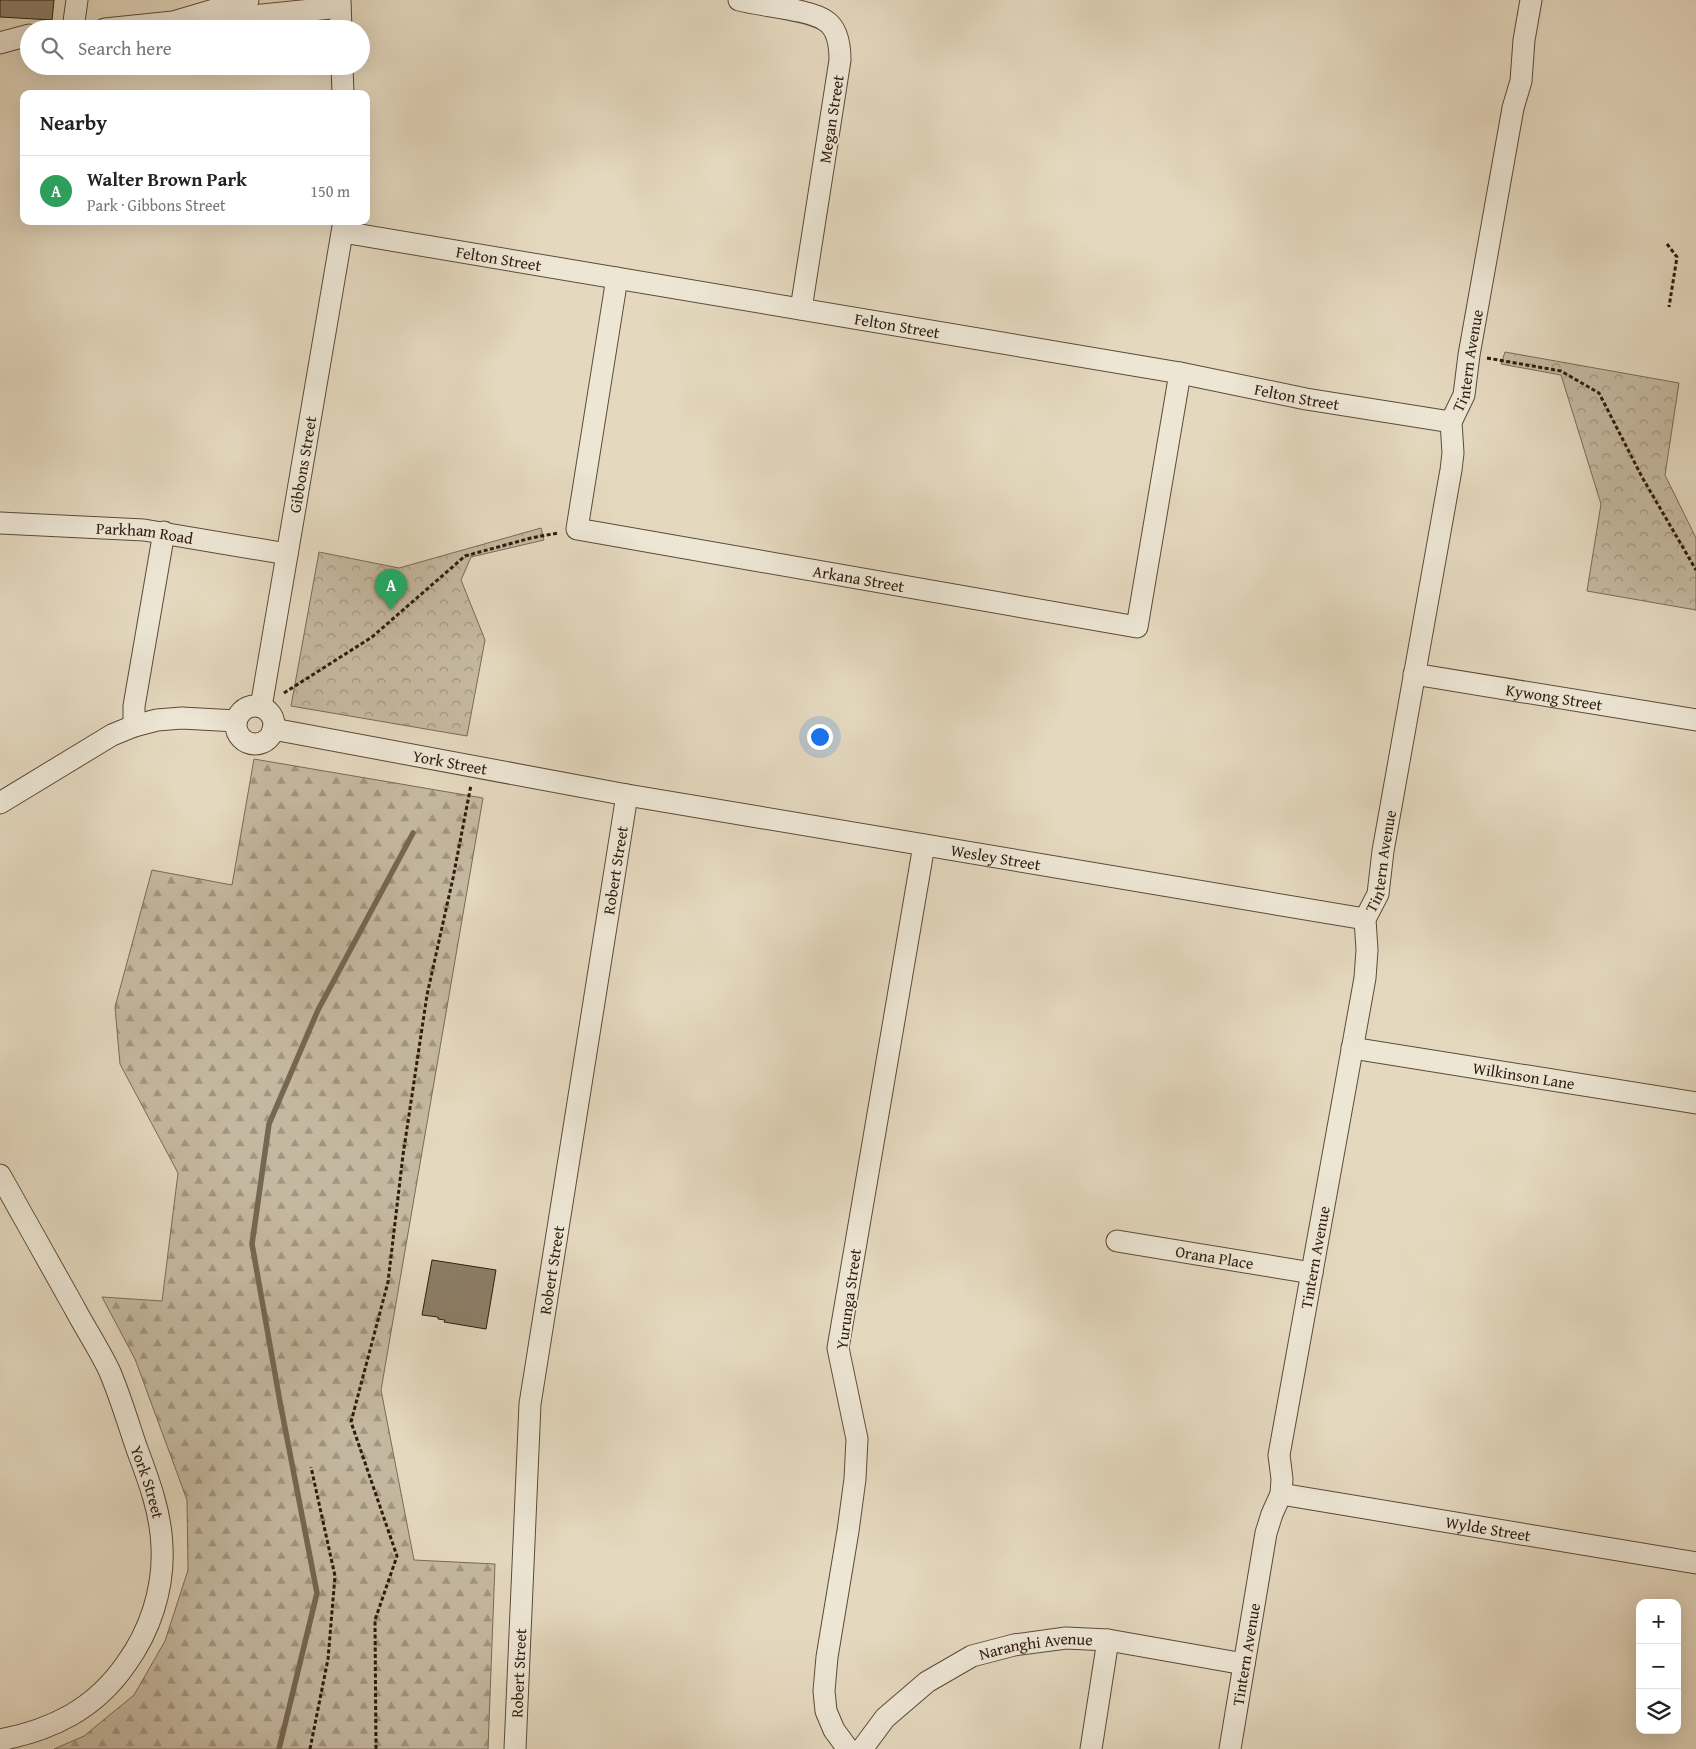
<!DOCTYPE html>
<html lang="en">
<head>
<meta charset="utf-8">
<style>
	:root { --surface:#fff; --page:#f2f2f2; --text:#222; --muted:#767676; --line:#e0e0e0; --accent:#2563eb }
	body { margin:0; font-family:"Gentium Book Plus",serif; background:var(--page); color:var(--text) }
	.controls { position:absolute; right:15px; bottom:15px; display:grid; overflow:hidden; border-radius:10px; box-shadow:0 5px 20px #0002 }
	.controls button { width:45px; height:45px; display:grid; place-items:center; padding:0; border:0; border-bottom:1px solid var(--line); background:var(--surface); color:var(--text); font:25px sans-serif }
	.you { position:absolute; left:819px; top:736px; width:18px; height:18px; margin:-12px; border:4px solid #fff; border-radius:50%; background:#1a73e8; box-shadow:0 0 0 8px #1a73e833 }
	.badge { display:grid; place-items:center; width:32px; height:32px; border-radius:50%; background:var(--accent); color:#fff; font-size:16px; font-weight:700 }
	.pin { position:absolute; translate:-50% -41px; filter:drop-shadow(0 1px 2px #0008) }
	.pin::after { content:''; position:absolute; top:26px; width:18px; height:15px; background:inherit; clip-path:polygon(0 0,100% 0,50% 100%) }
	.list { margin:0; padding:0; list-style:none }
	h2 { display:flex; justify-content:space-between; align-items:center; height:65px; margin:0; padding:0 20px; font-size:21px }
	h2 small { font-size:16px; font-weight:400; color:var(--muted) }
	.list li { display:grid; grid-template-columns:32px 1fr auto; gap:15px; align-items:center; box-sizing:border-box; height:70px; padding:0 20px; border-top:1px solid var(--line) }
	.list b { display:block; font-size:19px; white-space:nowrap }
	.list p { margin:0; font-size:16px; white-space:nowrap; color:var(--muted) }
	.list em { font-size:16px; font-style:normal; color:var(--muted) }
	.icon { flex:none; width:28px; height:28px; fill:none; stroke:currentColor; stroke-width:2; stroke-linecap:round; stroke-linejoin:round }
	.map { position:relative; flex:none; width:1696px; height:1749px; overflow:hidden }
	.search { position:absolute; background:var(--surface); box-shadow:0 5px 20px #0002; left:20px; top:20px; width:350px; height:55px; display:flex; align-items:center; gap:12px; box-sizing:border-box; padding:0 18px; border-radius:28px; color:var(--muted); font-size:19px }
	.panel { position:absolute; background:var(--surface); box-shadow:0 5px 20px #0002; left:20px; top:90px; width:350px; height:135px; border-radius:10px }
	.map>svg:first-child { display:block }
	.forest { fill:url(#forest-firs); stroke:#7a6a56 }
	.park { fill:url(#park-crowns); stroke:#7a6a56 }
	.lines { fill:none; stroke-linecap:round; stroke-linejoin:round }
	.stream { stroke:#766652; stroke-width:5.5 }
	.building { fill:#8d7e69; stroke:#2e1c0c }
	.minor-casing { stroke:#5c4b38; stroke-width:23 }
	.path { stroke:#2e1c0c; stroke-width:3; stroke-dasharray:4 2.5; stroke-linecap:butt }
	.minor { stroke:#ede6d5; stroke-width:21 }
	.labels { text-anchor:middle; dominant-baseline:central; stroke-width:4; stroke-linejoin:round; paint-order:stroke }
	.street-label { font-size:16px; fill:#2e1c0c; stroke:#ede6d5 }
</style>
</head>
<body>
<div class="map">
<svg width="1696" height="1749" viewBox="0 0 1696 1749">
	<defs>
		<pattern id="forest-firs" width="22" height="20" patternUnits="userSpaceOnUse" patternTransform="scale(1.25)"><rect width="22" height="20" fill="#c5b8a0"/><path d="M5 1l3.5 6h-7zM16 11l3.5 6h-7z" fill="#a09581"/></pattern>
		<pattern id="park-crowns" width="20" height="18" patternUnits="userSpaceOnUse" patternTransform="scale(1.25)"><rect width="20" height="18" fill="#c5b8a0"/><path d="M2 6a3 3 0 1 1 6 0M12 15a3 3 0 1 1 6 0" fill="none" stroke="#a09581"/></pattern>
	</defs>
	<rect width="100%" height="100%" fill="#e4d8be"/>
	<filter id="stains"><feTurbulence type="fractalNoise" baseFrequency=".004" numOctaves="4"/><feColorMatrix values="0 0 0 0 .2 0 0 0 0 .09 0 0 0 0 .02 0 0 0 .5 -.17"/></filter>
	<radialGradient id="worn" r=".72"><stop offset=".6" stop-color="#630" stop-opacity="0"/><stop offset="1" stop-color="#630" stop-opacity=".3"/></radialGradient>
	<path class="forest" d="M254,759L483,798L381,1390L414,1560L495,1564L488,1749H54L84,1736L134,1695L165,1641L188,1570L187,1500L135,1359L102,1297L162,1301L178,1173L120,1064L115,1007L152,870L232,885Z"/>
	<g class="park">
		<path d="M1505,352L1679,383L1665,475L1696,538V610L1587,591L1601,504L1561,375L1501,364Z"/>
		<path d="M541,528L544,540L471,557L461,580L485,640L467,736L291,706L319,552L399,568Z"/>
	</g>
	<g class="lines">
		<path class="stream" d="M279,1749L317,1593L280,1402L252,1244L269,1124L318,1010L413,833"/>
	</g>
	<g class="building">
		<path d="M0,0H54L52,20L0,17Z"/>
		<path d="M432,1260L496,1270L486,1329L444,1322L445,1320L438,1319V1317L422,1315Z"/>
	</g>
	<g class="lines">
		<defs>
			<g id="minor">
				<path d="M340,0L341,29"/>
				<path d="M739,0C761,6 810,9 826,21C838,29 840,46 840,60L801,309"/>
				<path d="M73,29L77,0"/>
				<path d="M105,29L173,22L248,0"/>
				<path d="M221,29L253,16L340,7"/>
				<path d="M0,43L29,35"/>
				<path d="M342,66L343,94"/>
				<path id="s1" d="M343,232L1180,373L1306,399L1451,422"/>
				<path id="s2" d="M617,278L577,529L1137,627L1180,373"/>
				<path id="s3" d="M0,523L144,530L287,554"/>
				<path id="s4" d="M1414,674L1696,720"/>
				<circle cx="255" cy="725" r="19"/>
				<path id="s5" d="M261,707L344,221"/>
				<path d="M134,726V706L164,532"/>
				<path id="s6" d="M273,729L627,795L1365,919"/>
				<path d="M0,803L112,735L134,726L157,720L182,718L236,721"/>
				<path id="s7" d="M1352,1048L1696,1103"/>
				<path id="s8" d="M0,1175C25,1219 49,1263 74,1307C85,1328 99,1349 109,1370C120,1395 128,1423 137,1449C149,1481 161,1513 162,1547C164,1589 150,1631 126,1664C95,1709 52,1730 0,1740"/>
				<path id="s9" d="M1117,1241L1312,1273"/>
				<path id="s10" d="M1281,1494L1696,1563"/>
				<path id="s11" d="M515,1749L530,1404L627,795"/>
				<path d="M848,1749L834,1730L826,1711L824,1691L827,1657L848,1531L855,1479L857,1439L838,1348L924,845"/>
				<path id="s12" d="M862,1749L885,1718L927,1682L972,1656L1014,1645L1066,1638L1108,1640L1244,1664"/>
				<path d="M1091,1749L1108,1640"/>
				<path id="s13" d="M1230,1749L1266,1533L1272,1514L1281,1494L1282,1479L1279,1455L1365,978L1367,950L1365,919L1378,894L1383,851L1451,470L1453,453L1451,422L1464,395L1469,355L1513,108L1521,81L1524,40L1531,0"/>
			</g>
		</defs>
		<use href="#minor" class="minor-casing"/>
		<g class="path">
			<path d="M1667,244L1677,257L1669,307"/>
			<path d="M1487,358L1561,371L1599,393L1642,477L1696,570"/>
			<path d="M284,693L372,637L465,556L531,538L558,533"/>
			<path d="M310,1749L328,1659L335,1576L311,1467"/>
			<path d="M376,1749L375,1620L397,1556L351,1422L388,1282L403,1155L427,995L453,878L471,785"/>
		</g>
		<use href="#minor" class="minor"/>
	</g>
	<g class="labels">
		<g class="street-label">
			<text transform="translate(831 119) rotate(-81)">Megan Street</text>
			<text stroke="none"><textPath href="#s1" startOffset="158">Felton Street</textPath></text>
			<text stroke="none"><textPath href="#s1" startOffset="562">Felton Street</textPath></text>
			<text stroke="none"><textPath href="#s13" startOffset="1415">Tintern Avenue</textPath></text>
			<text stroke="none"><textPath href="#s1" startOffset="968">Felton Street</textPath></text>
			<text stroke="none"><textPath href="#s5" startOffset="246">Gibbons Street</textPath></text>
			<text stroke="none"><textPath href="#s3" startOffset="145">Parkham Road</textPath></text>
			<text stroke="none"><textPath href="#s2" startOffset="540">Arkana Street</textPath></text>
			<text stroke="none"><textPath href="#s4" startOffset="142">Kywong Street</textPath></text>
			<text stroke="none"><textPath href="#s6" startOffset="180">York Street</textPath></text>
			<text stroke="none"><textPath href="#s6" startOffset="734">Wesley Street</textPath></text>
			<text stroke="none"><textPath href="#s13" startOffset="905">Tintern Avenue</textPath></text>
			<text stroke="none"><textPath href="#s11" startOffset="886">Robert Street</textPath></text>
			<text stroke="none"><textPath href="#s7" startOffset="174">Wilkinson Lane</textPath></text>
			<text stroke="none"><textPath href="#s9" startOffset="99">Orana Place</textPath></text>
			<text stroke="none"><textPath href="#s13" startOffset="501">Tintern Avenue</textPath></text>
			<text stroke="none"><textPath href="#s11" startOffset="481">Robert Street</textPath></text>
			<text transform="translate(848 1299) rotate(-82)">Yurunga Street</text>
			<text stroke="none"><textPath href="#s8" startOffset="342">York Street</textPath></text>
			<text stroke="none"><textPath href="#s10" startOffset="210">Wylde Street</textPath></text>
			<text stroke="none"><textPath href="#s12" startOffset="211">Naranghi Avenue</textPath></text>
			<text stroke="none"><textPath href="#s13" startOffset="96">Tintern Avenue</textPath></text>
			<text stroke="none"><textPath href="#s11" startOffset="76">Robert Street</textPath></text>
		</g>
	</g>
	<rect width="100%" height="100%" filter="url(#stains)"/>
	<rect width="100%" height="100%" fill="url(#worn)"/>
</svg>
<div class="controls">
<button>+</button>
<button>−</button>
<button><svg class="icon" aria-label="layers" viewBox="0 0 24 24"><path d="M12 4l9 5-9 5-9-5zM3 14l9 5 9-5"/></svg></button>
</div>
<div class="you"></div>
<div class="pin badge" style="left:391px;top:610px;background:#2e9e5b">A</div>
<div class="search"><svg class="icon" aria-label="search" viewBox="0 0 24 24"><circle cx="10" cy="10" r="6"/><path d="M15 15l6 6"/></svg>Search here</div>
<section class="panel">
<h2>Nearby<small></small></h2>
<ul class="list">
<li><span class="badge" style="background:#2e9e5b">A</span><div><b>Walter Brown Park</b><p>Park · Gibbons Street</p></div><em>150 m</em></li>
</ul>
</section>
</div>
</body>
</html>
